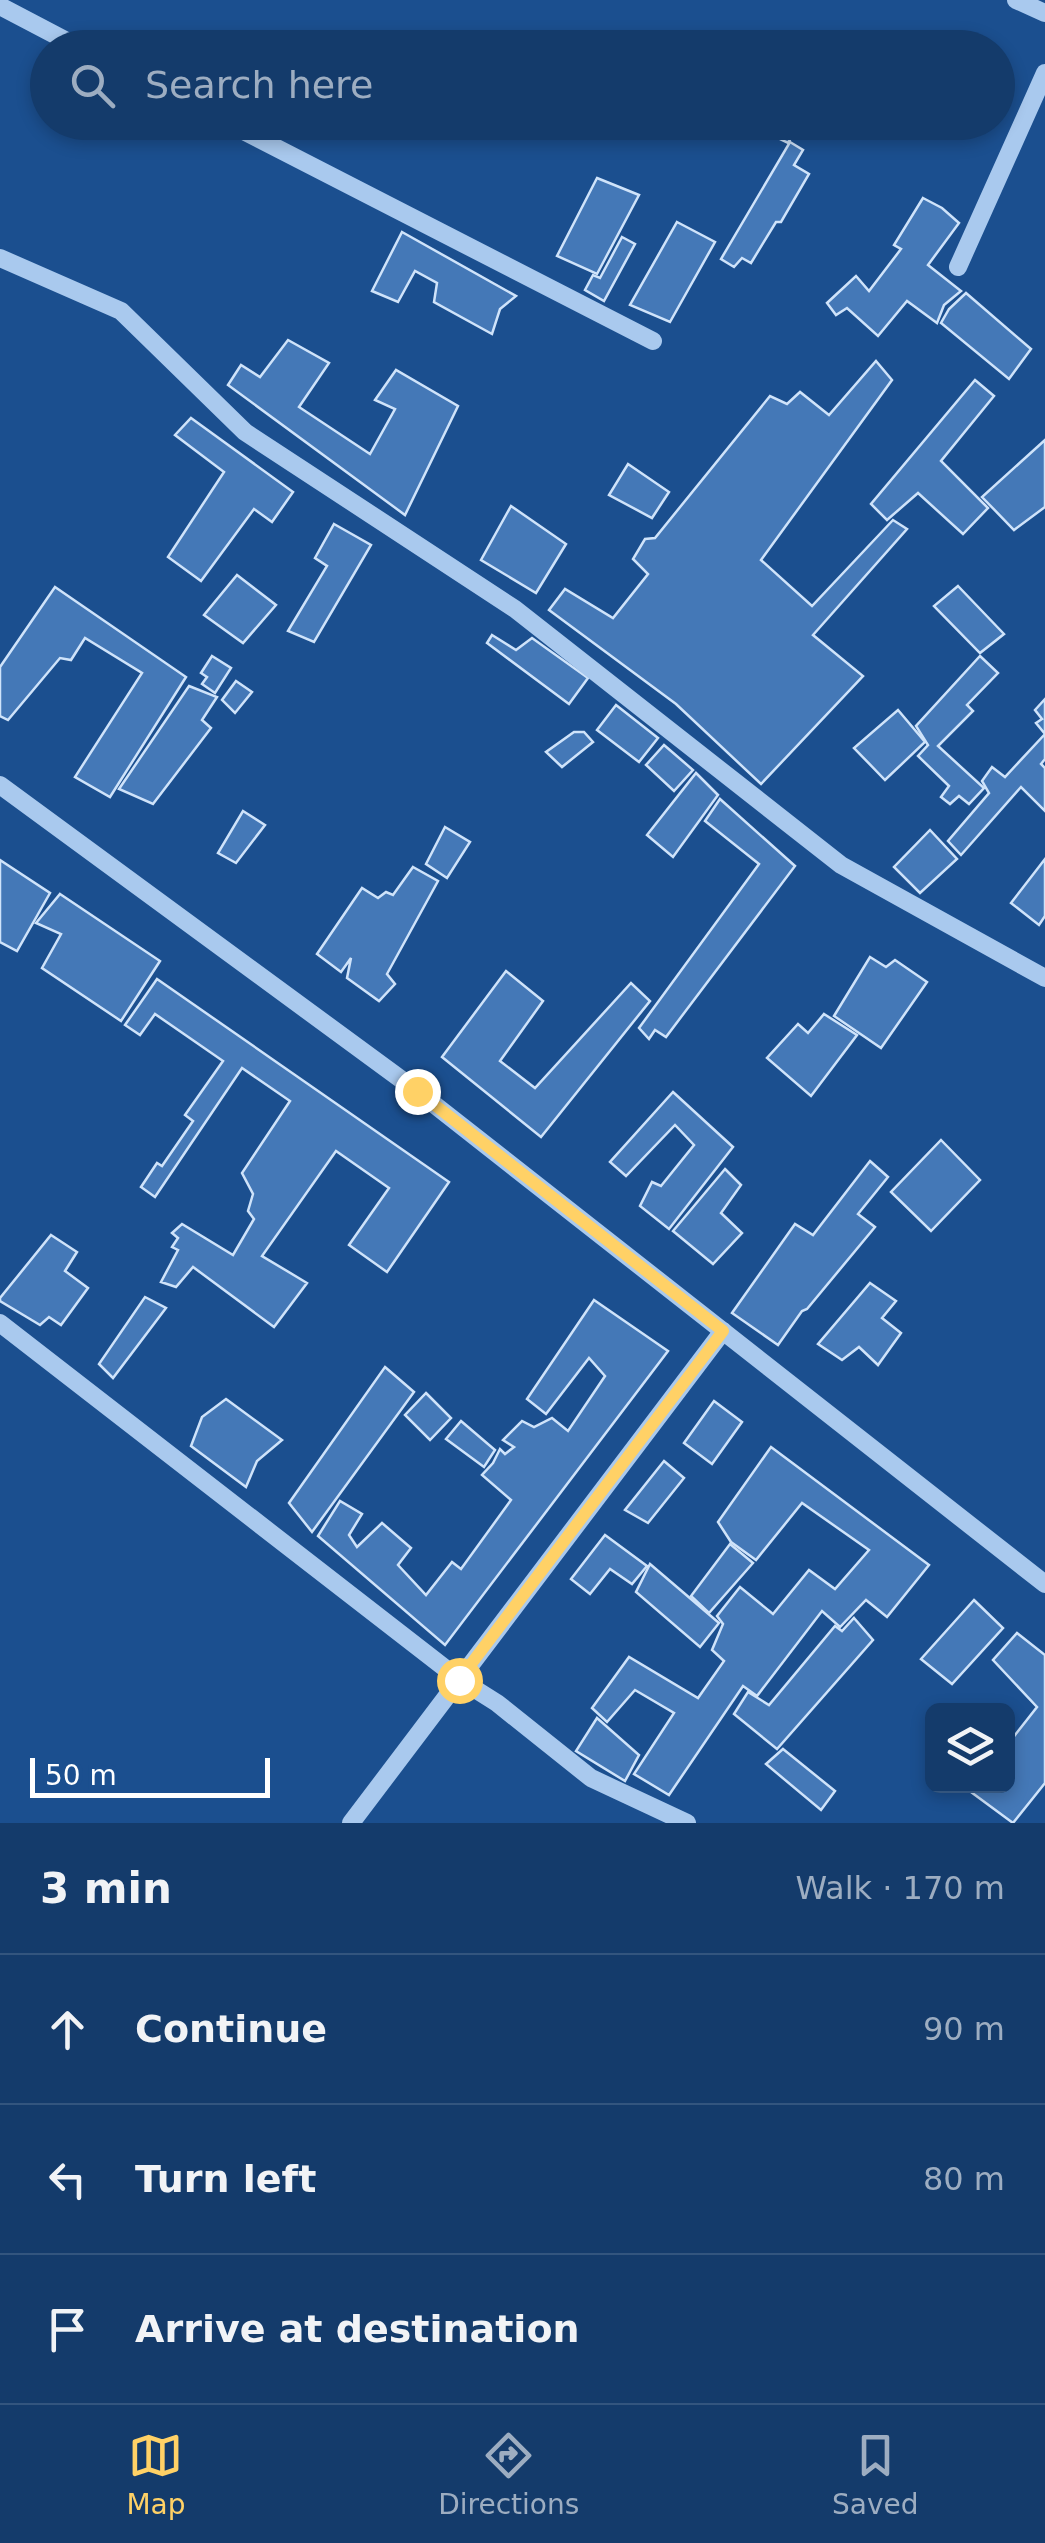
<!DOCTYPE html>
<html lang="en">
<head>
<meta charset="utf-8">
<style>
	:root { --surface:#143b6b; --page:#1d4271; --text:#f1f3f6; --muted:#9dadc1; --line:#33557e; --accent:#ffd166 }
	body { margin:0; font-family:"DejaVu Sans",sans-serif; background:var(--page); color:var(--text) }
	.controls { position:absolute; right:30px; bottom:30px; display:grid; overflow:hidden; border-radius:15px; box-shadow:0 5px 15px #0003 }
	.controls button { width:90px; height:90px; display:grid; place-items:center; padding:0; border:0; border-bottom:2px solid var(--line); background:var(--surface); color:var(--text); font:50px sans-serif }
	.scale { position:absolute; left:30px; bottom:25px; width:240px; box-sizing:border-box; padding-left:10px; border:5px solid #fff; border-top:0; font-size:28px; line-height:35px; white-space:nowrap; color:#fff; -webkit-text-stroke:8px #1b4f8f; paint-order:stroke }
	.stop { position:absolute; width:30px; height:30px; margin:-22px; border:8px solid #ffd166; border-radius:50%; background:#fff }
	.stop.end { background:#ffd166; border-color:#fff; box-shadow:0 2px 10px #0008 }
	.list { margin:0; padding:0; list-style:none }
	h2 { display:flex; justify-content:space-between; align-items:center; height:130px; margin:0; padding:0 40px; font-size:42px }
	h2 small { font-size:32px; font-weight:400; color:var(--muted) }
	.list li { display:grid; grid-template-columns:65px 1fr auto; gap:30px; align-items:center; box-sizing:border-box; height:150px; padding:0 40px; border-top:2px solid var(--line) }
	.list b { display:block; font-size:38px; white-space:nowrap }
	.list em { font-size:32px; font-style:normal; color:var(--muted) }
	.icon { flex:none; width:55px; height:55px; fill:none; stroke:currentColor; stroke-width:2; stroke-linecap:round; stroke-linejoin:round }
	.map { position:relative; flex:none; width:1045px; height:1823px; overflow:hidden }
	.search { position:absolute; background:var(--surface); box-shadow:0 5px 15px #0003; left:30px; right:30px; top:30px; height:110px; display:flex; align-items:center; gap:25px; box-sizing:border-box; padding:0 35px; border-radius:55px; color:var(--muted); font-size:38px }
	.sheet { height:580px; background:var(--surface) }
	nav { display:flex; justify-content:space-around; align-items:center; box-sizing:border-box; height:140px; border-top:2px solid var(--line); background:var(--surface); font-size:28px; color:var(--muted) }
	nav a { display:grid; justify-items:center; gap:5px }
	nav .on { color:var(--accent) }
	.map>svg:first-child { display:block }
	.building { fill:#4478b7; stroke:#cfe3fa; stroke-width:2.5 }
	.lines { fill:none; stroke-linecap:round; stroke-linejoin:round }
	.minor { stroke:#a9c9ee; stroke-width:18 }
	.route { stroke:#ffd166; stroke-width:12 }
</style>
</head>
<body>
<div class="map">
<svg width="1045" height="1823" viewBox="0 0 1045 1823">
	<rect width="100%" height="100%" fill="#1b4f8f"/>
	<g class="building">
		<path d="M769,122H801L788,143L765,132Z"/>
		<path d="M790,142L803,150L794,165L809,174L781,222H776L751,263L742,258L734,267L721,259Z"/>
		<path d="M597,178L639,195L597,274L557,256Z"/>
		<path d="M923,198L942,208L959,223L928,265L961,291L944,305L937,323L907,301L878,336L847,308L836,315L827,303L856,276L869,291L901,249L894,245Z"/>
		<path d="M677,222L715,242L670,322L630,305Z"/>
		<path d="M402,232L516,296L500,309L492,334L434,302L437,283L415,271L398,302L372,291Z"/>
		<path d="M622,237L635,244L604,301L585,290L593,275L600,278Z"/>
		<path d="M966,293L1031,349L1009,379L941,323L949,309Z"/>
		<path d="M288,340L329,363L299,407L370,454L395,409L375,400L396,370L458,406L405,515L228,385L241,365L260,377Z"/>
		<path d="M876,361L892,380L761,560L812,606L893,520L907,529L813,635L863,676L761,784L676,704L549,610L565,589L613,618L648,574L633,559L645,539L655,538L770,396L787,404L800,392L829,415Z"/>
		<path d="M975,380L994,396L941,461L988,508L963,534L918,493L887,520L871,504Z"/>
		<path d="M191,418L293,492L272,522L254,509L201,581L168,557L224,472L175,435Z"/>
		<path d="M1045,440V507L1014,530L982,497Z"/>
		<path d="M628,464L669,492L652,518L609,495Z"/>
		<path d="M511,506L566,544L536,593L481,560Z"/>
		<path d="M334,524L371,545L314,642L288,631L327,566L315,558Z"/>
		<path d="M237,575L276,605L243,643L204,615Z"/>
		<path d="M958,586L1004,634L980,653L934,606Z"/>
		<path d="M55,587L186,677L110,797L75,777L142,673L85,638L71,660L60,658L8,720L0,716V667Z"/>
		<path d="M492,635L516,650L532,638L588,678L569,704L487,643Z"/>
		<path d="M212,656L231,668L215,693L202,684L207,677L201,673Z"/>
		<path d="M980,656L998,673L967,705L973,711L938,746L984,788L969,804L959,796L950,804L941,797L949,786L918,756L928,745L916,726Z"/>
		<path d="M236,681L252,692L235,713L222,700Z"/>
		<path d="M189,686L217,697L202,720L211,728L153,804L119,789Z"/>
		<path d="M1045,699V759L1041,764L1045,768V811L1021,787L961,855L948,841L989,793L982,781L992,767L1005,777L1045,734L1036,723L1042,719L1035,710Z"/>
		<path d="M616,705L658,738L639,762L597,730Z"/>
		<path d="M898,710L925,742L885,780L854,748Z"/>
		<path d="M574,732H584L593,742L562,767L546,752Z"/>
		<path d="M664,745L693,770L674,791L646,765Z"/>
		<path d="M696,773L718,795L673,857L647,835Z"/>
		<path d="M720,799L795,866L666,1037L655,1030L649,1039L639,1028L759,864L705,821Z"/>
		<path d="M243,811L265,825L236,863L218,853Z"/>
		<path d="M445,827L470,842L447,878L426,864Z"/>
		<path d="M930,830L957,859L920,893L894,867Z"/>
		<path d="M1045,859V916L1039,925L1011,903Z"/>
		<path d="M0,860L50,893L17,951L0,942Z"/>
		<path d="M413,867L438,881L387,974L395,984L379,1001L347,978L351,958L341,972L317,954L362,888L378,898L386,892L393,895Z"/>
		<path d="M60,894L160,961L121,1021L42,968L61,934L36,923Z"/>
		<path d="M870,957L886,967L895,960L927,982L881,1048L834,1016Z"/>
		<path d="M506,971L543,1001L500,1061L535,1088L631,983L650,1001L541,1137L442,1057Z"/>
		<path d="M157,979L449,1182L387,1272L349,1245L389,1188L336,1151L262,1256L307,1283L274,1327L193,1267L176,1287L161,1282L178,1250L172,1247L178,1238L172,1233L182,1224L233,1255L254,1219L248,1211L253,1194L242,1173L290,1101L242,1068L155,1197L141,1187L157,1163L162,1166L193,1121L185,1115L223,1061L155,1014L140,1035L125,1025Z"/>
		<path d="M824,1014L857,1035L811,1096L767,1058L798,1024L808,1033Z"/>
		<path d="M673,1092L733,1147L669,1229L640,1206L652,1182L661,1186L694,1145L675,1125L626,1176L610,1162Z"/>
		<path d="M941,1140L980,1180L931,1231L891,1192Z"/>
		<path d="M870,1161L888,1177L858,1214L875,1227L807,1309L802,1311L778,1345L732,1313L795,1224L813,1235Z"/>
		<path d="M725,1169L741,1185L721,1213L742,1233L713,1264L673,1231Z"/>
		<path d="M51,1235L77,1252L65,1271L88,1288L61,1325L49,1317L40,1325L0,1301V1298Z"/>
		<path d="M870,1283L896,1301L882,1318L901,1333L878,1365L859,1347L842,1360L818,1344Z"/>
		<path d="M145,1297L166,1308L113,1378L99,1364Z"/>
		<path d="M594,1300L668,1351L445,1645L318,1536L340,1501L362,1514L349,1535L357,1547L382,1523L411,1548L398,1565L426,1595L452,1562L461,1569L511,1500L482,1475L493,1463L500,1449L505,1454L514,1447L503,1440L522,1421L534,1427L552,1418L568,1431L605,1376L589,1358L546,1414L527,1399Z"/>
		<path d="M385,1367L414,1392L312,1532L289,1503Z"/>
		<path d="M426,1393L451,1418L430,1440L405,1415Z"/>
		<path d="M226,1399L282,1440L257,1461L246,1487L191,1446L202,1417Z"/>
		<path d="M714,1401L742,1422L712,1464L684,1443Z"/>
		<path d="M461,1421L495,1450L484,1467L446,1439Z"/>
		<path d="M771,1447L929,1565L887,1617L866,1600L840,1627L822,1611L757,1696L743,1686L669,1795L634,1774L674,1713L635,1690L607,1722L592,1708L629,1657L698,1698L724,1661L712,1650L723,1624L717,1616L740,1587L773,1614L809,1570L835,1589L869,1550L802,1503L756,1560L731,1542L718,1522Z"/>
		<path d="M664,1461L684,1478L648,1523L625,1510Z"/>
		<path d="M605,1535L647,1566L632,1584L610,1569L590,1594L571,1579Z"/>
		<path d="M730,1544L753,1563L709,1613L691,1596Z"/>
		<path d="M650,1564L719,1623L700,1647L636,1592Z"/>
		<path d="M974,1600L1003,1628L952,1684L921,1659Z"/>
		<path d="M854,1618L873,1640L777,1749L734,1714L748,1692L769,1705L835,1626L842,1631Z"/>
		<path d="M1017,1633L1045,1655V1783L1013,1823L971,1792L976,1786H1008V1744L1037,1707L993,1660Z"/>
		<path d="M597,1718L639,1755L625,1781L576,1751Z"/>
		<path d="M783,1749L835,1791L821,1810L766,1764Z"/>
	</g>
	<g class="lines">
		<g class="minor">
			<path d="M1016,0L1045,13"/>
			<path d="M0,6L80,48"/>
			<path d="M226,122L653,341"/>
			<path d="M0,258L121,311L245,432L515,609L841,865L1045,978"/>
			<path d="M958,267L1045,73"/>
			<path d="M0,785L417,1091L1045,1584"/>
			<path d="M0,1323L459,1679L497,1703L591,1778L687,1823"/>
			<path d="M351,1823L723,1331"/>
		</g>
	</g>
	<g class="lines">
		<path class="route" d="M417,1091L723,1331L459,1680"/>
	</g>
</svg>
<div class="controls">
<button><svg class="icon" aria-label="layers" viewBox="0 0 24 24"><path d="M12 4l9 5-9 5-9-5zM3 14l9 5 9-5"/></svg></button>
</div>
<div class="scale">50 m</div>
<div class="stop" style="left:459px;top:1680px"></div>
<div class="stop end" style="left:417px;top:1091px"></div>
<div class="search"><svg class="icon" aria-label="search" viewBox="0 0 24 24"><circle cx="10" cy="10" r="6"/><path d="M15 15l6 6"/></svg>Search here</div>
</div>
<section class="sheet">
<h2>3 min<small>Walk · 170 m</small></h2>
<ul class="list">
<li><svg class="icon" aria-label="ahead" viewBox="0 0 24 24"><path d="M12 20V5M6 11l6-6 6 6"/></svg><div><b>Continue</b></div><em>90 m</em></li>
<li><svg class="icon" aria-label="left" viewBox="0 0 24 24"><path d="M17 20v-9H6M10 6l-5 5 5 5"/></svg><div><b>Turn left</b></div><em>80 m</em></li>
<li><svg class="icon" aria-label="arrive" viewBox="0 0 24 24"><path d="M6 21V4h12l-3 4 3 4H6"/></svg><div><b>Arrive at destination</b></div></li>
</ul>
</section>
<nav>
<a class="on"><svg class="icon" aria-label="map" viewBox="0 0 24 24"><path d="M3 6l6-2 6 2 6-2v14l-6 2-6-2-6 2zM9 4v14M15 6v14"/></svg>Map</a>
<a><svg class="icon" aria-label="directions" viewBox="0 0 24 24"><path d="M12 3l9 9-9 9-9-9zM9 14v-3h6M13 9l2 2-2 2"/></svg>Directions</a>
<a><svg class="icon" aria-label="saved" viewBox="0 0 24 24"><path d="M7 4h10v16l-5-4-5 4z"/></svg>Saved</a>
</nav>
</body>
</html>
